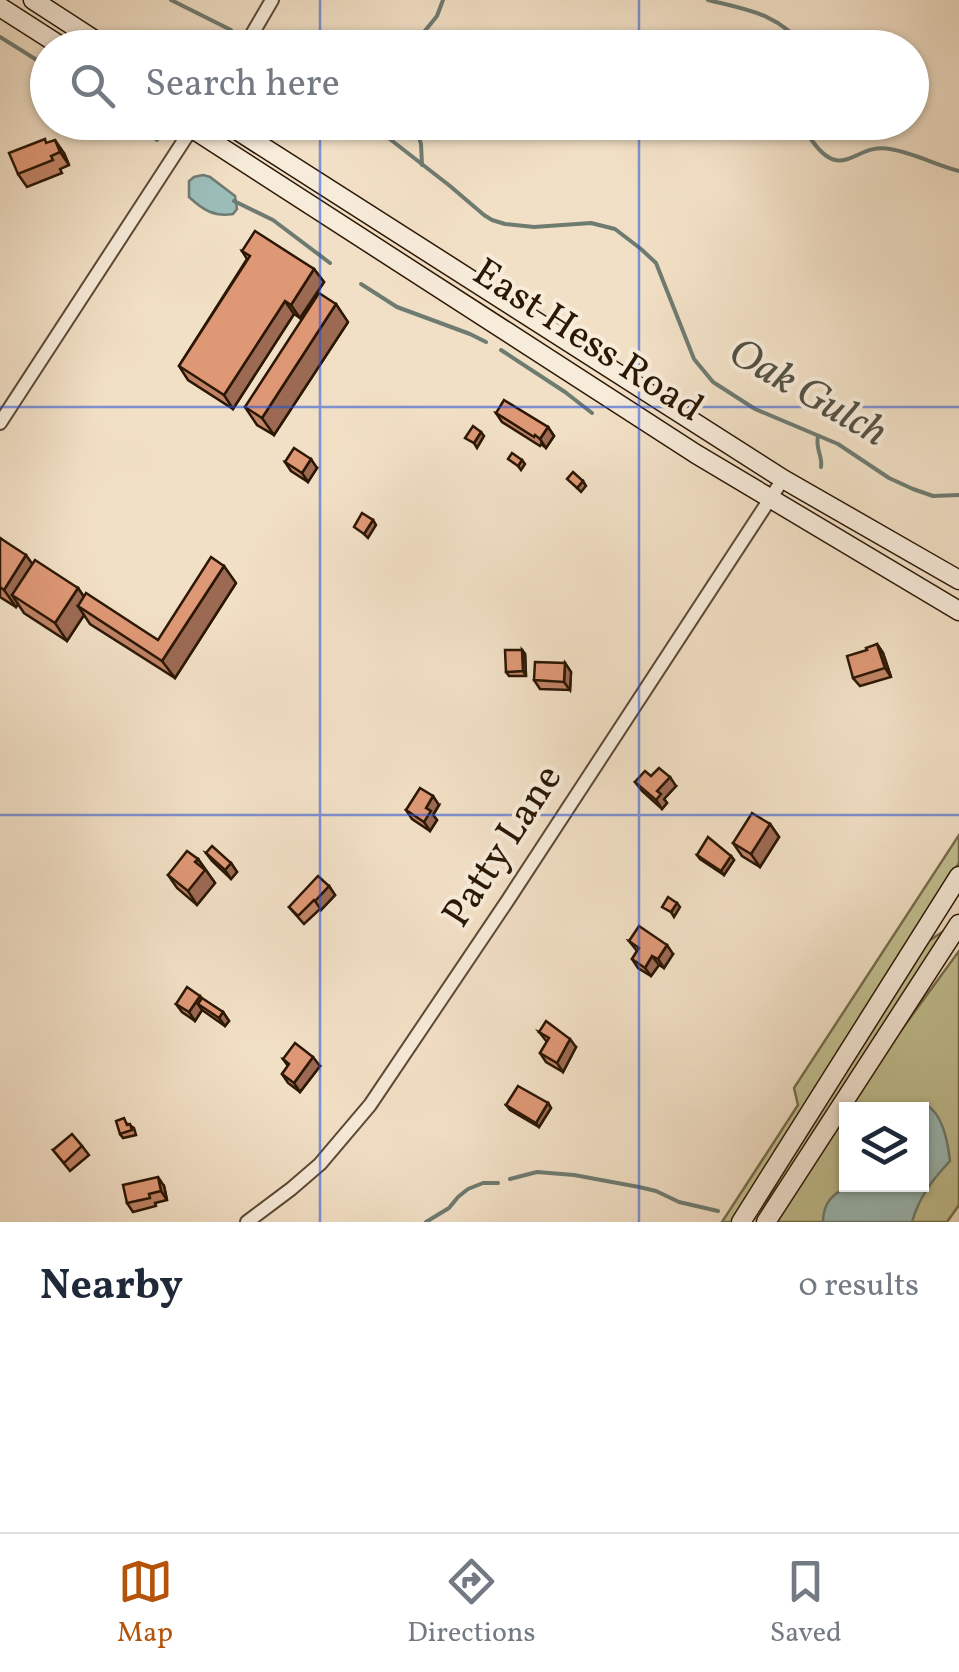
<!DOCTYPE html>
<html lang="en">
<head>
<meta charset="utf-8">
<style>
	:root { --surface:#fff; --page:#f2f2f3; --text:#1f2937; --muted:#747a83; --line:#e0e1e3; --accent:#b45309 }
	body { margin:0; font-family:Vollkorn,serif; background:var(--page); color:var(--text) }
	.controls { position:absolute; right:30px; bottom:30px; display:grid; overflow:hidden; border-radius:0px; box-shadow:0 2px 8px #0004 }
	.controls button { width:90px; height:90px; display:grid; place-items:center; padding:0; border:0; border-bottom:2px solid var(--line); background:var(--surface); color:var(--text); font:50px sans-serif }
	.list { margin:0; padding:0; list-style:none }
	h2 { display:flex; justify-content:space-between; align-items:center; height:130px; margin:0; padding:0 40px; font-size:42px }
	h2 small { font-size:32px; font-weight:400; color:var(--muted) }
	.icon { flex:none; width:55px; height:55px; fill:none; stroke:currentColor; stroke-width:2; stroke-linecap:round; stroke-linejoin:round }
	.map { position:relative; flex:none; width:959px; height:1222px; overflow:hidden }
	.search { position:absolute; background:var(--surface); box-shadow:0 2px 8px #0004; left:30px; right:30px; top:30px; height:110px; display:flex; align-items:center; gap:25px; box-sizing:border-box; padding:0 35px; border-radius:55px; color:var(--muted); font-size:38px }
	.sheet { height:310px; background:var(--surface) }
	nav { display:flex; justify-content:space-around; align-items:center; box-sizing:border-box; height:140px; border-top:2px solid var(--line); background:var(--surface); font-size:28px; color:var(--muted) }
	nav a { display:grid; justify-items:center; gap:5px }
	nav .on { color:var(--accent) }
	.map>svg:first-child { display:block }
	.green { fill:#c1c091; stroke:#766c4b; stroke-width:2.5 }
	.water { fill:#9bbdb9; stroke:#6e7b71; stroke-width:2.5 }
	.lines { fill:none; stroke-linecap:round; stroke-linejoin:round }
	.stream { stroke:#6e7b71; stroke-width:4 }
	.minor-casing { stroke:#5d4935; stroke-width:16 }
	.secondary-casing { stroke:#2b1705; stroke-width:21 }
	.minor { stroke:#f7ebda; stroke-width:12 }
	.secondary { stroke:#f7ebda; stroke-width:18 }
	.wall { fill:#c08365; stroke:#2b1705; stroke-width:2.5 }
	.shaded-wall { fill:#9c6a53; stroke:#2b1705; stroke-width:2.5 }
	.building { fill:#df9876; stroke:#2b1705; stroke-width:2.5 }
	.grid { fill:none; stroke:#1d4ed8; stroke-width:2.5; stroke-opacity:0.55 }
	.labels { text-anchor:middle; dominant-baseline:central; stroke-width:8; stroke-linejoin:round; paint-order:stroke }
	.street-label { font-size:40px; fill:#2b1705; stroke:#f7ebda }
	.water-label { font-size:42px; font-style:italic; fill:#525144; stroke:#f7ebda }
</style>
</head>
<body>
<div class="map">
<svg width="959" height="1222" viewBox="0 0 959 1222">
	<rect width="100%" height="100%" fill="#f2e0c6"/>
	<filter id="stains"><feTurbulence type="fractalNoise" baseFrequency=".002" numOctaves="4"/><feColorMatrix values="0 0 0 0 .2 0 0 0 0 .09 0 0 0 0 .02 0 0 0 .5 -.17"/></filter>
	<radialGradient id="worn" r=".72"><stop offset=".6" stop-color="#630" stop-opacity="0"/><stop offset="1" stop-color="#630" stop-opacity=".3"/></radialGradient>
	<g class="green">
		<path d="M959,835V863L733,1222H722L798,1105L794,1088Z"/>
		<path d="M944,931L761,1219L759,1217L788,1162L927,942Z"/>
		<path d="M959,951V1205L947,1222H775L846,1112V1184H922V1110L848,1109L891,1044Z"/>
	</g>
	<g class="water">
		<path d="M203,175L210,177L235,196L237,209L233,214C214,217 203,210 189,197V181L194,177Z"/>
		<path d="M928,1106C943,1116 948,1143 950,1161C933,1179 919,1197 912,1222H823C823,1173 889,1184 922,1184V1110L898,1109Z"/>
	</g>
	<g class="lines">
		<g class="stream">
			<path d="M171,0L231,30"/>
			<path d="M708,0C745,9 781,14 804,48"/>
			<path d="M0,37L48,67"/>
			<path d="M411,48L437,16L443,0"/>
			<path d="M133,122L157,140"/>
			<path d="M368,122L450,186L484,215L492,220L505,224L534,227L591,223L615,229L641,249L656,263L694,359L713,382L755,409L838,444L889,478L913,489L933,496L959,495"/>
			<path d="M414,122L421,144L422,165"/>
			<path d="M800,122C803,130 808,135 813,142C843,183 856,142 890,149C914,153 936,165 959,171"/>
			<path d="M234,201L273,220L330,263"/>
			<path d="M361,284L397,307L470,334L486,342"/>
			<path d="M501,350L565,392L592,413"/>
			<path d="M818,436C815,449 823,456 821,467"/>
			<path d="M510,1179L537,1172L574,1175L639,1187L656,1191L679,1202L718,1211"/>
			<path d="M426,1222L449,1208L458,1197L468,1189L483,1183H498"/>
		</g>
		<defs>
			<g id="minor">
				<path d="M244,48L272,0"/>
				<path d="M0,423L194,125"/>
				<path d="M247,1222L291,1189L320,1164L370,1105L508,900L783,479"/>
			</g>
			<g id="secondary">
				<path d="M33,0L107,48"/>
				<path d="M0,7L64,48"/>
				<path d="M182,122L696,454L959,611"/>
				<path d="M224,122L783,479L959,580"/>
				<path d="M741,1222L959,876"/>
				<path d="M766,1222L959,924"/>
			</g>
		</defs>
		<use href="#minor" class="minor-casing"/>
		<use href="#secondary" class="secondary-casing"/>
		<use href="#minor" class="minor"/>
		<use href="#secondary" class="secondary"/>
	</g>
	<g class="wall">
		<path d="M47,143L64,153L69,165L60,169L62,173L27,187L18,174Z"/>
		<path d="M242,251L314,269L324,282L300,318L294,314L233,409L188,380L179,366L247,259Z"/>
		<path d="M348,322L274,435L257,425L245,407Z"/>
		<path d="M496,413L548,427L554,436L546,448L541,444L540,446L502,422Z"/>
		<path d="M285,462L317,468L308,482L291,471Z"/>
		<path d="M0,538L32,564L78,588L84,597L158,640L236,583L175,678L90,624L84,615L67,641L24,613L18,604L16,607L0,597Z"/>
		<path d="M877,644L883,653L891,677L860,686L853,678L867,650Z"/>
		<path d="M522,650L525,654L526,676H509L506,672Z"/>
		<path d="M565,663L571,672L570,690L540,689L534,680Z"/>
		<path d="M651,776L676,786L664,799L667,803L662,809L642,791L635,782Z"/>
		<path d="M439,805L433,815L437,820L430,831L412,819L406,810Z"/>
		<path d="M770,824L779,837L760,867L742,856L733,843Z"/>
		<path d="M206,853L231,863L237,872L231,879L212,861Z"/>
		<path d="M697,855L731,856L734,860L724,875L700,859Z"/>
		<path d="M198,859L215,883L197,905L177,888L168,875Z"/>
		<path d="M329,886L335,895L321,910L320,909L304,924L289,907Z"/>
		<path d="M629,941L673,954L664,968L659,965L651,976L638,968L632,959L637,951Z"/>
		<path d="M202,999L223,1012L229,1021L225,1026L202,1010L195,1021L182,1012L176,1004Z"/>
		<path d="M539,1032L576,1047L563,1072L546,1062L540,1053L547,1042Z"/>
		<path d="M283,1059L320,1066L300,1092L288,1083L282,1074L288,1066Z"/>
		<path d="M548,1103L551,1108L539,1127L510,1110L506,1105Z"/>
		<path d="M128,1124L134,1128L136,1135L123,1138L120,1134Z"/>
		<path d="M82,1146L89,1155L70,1171L53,1150Z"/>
		<path d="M164,1186L167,1200L155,1203L156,1206L133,1212L127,1203Z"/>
	</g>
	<g class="shaded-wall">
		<path d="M55,140L64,153L69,165L60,152Z"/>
		<path d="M314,269L324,282L300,318L291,305Z"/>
		<path d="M285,301L294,314L233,409L224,395Z"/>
		<path d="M336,304L348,322L274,435L262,418Z"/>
		<path d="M548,427L554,436L546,448L540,439Z"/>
		<path d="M481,432L484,436L477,448L474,443Z"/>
		<path d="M311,459L317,468L308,482L302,473Z"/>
		<path d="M522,460L525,464L521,470L518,466Z"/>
		<path d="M583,481L586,486L581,492L577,488Z"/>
		<path d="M373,520L376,525L368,538L364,534Z"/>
		<path d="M26,555L38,572L12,595L18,604L16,607L4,590Z"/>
		<path d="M224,566L236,583L175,678L162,661Z"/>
		<path d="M78,588L90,606H78L84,615L67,641L55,623Z"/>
		<path d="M877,644L883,653L891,677L885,668Z"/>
		<path d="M522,650L525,654L526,676L523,671Z"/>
		<path d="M565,663L571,672L570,690L564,682Z"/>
		<path d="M670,777L676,786L664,799L667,803L662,809L656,800L657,791Z"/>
		<path d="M433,796L439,805L433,815L437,820L430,831L424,822L426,808Z"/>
		<path d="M770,824L779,837L760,867L751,854Z"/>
		<path d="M731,856L734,860L724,875L721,871Z"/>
		<path d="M198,859L215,883L197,905L188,891L195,862Z"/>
		<path d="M231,863L237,872L231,879L225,870Z"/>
		<path d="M329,886L335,895L321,910L315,901Z"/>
		<path d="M677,903L680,907L674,917L671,912Z"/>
		<path d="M667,945L673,954L664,968L658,959Z"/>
		<path d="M652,956L659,965L651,976L645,968Z"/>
		<path d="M200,996L206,1005L198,1004L202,1010L195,1021L189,1012Z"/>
		<path d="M223,1012L229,1021L225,1026L219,1018Z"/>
		<path d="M570,1039L576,1047L563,1072L557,1063Z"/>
		<path d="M313,1057L320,1066L300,1092L294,1083Z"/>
		<path d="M548,1103L551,1108L539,1127L536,1123Z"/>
		<path d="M158,1177L164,1186L167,1200L161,1191Z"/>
	</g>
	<g class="building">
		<path d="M45,139L46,143L55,140L60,152L51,156L53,160L18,174L9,153Z"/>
		<path d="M255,231L314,269L291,305L285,301L224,395L179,366L250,256L242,251Z"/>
		<path d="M319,293L336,304L262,418L245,407Z"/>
		<path d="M504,400L548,427L540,439L535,435L534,437L496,413Z"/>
		<path d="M473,426L481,432L474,443L465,438Z"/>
		<path d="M294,448L311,459L302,473L285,462Z"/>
		<path d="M512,453L522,460L518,466L508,459Z"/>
		<path d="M573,472L583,481L577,488L567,479Z"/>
		<path d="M362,513L373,520L364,534L354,527Z"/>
		<path d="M0,538L26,555L4,590L0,587Z"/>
		<path d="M211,557L224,566L162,661L78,606L86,593L158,640Z"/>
		<path d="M35,560L78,588L55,623L12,595Z"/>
		<path d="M877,644L885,668L853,678L847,656L867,650L866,648Z"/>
		<path d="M505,650H522L523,671L506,672Z"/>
		<path d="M535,662L565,663L564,682L534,680Z"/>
		<path d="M659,768L670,777L657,791L661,794L656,800L635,782L645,771L651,776Z"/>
		<path d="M420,788L433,796L426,808L431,811L424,822L406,810Z"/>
		<path d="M752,813L770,824L751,854L733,843Z"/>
		<path d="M708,837L731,856L721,871L697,855Z"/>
		<path d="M212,846L231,863L225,870L206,853Z"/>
		<path d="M187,851L198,859L195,862L205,870L188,891L168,875Z"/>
		<path d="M318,876L329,886L315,901L314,900L298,916L289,907Z"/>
		<path d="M668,897L677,903L671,912L662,907Z"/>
		<path d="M639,926L667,945L658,959L652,956L645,968L632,959L639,948L629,941Z"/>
		<path d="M187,987L200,996L189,1012L176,1004Z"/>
		<path d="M202,998L223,1012L219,1018L198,1004Z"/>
		<path d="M546,1021L570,1039L557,1063L540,1053L549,1038L539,1032Z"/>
		<path d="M295,1043L313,1057L294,1083L282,1074L289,1064L283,1059Z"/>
		<path d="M518,1086L548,1103L536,1123L506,1105Z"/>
		<path d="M124,1118L127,1125L130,1124L132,1130L120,1134L116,1121Z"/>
		<path d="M72,1134L82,1146L64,1163L53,1150Z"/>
		<path d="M158,1177L161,1191L149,1194L150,1198L127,1203L123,1185Z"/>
	</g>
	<path class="grid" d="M320,0V48M639,0V48M320,122V1222M639,122V1222M0,407H959M0,815H959"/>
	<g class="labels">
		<g class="street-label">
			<text transform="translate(587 342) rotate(33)">East Hess Road</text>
			<text transform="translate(504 847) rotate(-57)">Patty Lane</text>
		</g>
		<g class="water-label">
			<text transform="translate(807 394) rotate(30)">Oak Gulch</text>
		</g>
	</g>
	<rect width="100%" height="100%" filter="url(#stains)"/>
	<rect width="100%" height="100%" fill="url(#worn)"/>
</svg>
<div class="controls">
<button><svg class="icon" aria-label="layers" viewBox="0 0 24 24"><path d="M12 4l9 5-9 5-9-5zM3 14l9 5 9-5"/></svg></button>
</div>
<div class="search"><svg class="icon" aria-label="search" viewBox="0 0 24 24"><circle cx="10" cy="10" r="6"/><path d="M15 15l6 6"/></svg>Search here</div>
</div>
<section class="sheet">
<h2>Nearby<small>0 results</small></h2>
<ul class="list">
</ul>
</section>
<nav>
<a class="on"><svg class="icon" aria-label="map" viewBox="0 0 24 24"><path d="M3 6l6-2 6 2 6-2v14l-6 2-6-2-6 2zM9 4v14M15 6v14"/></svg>Map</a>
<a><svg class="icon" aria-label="directions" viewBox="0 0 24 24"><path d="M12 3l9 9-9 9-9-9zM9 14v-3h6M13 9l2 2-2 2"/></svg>Directions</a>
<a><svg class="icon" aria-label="saved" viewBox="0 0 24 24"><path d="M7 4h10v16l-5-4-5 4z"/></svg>Saved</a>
</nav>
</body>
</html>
